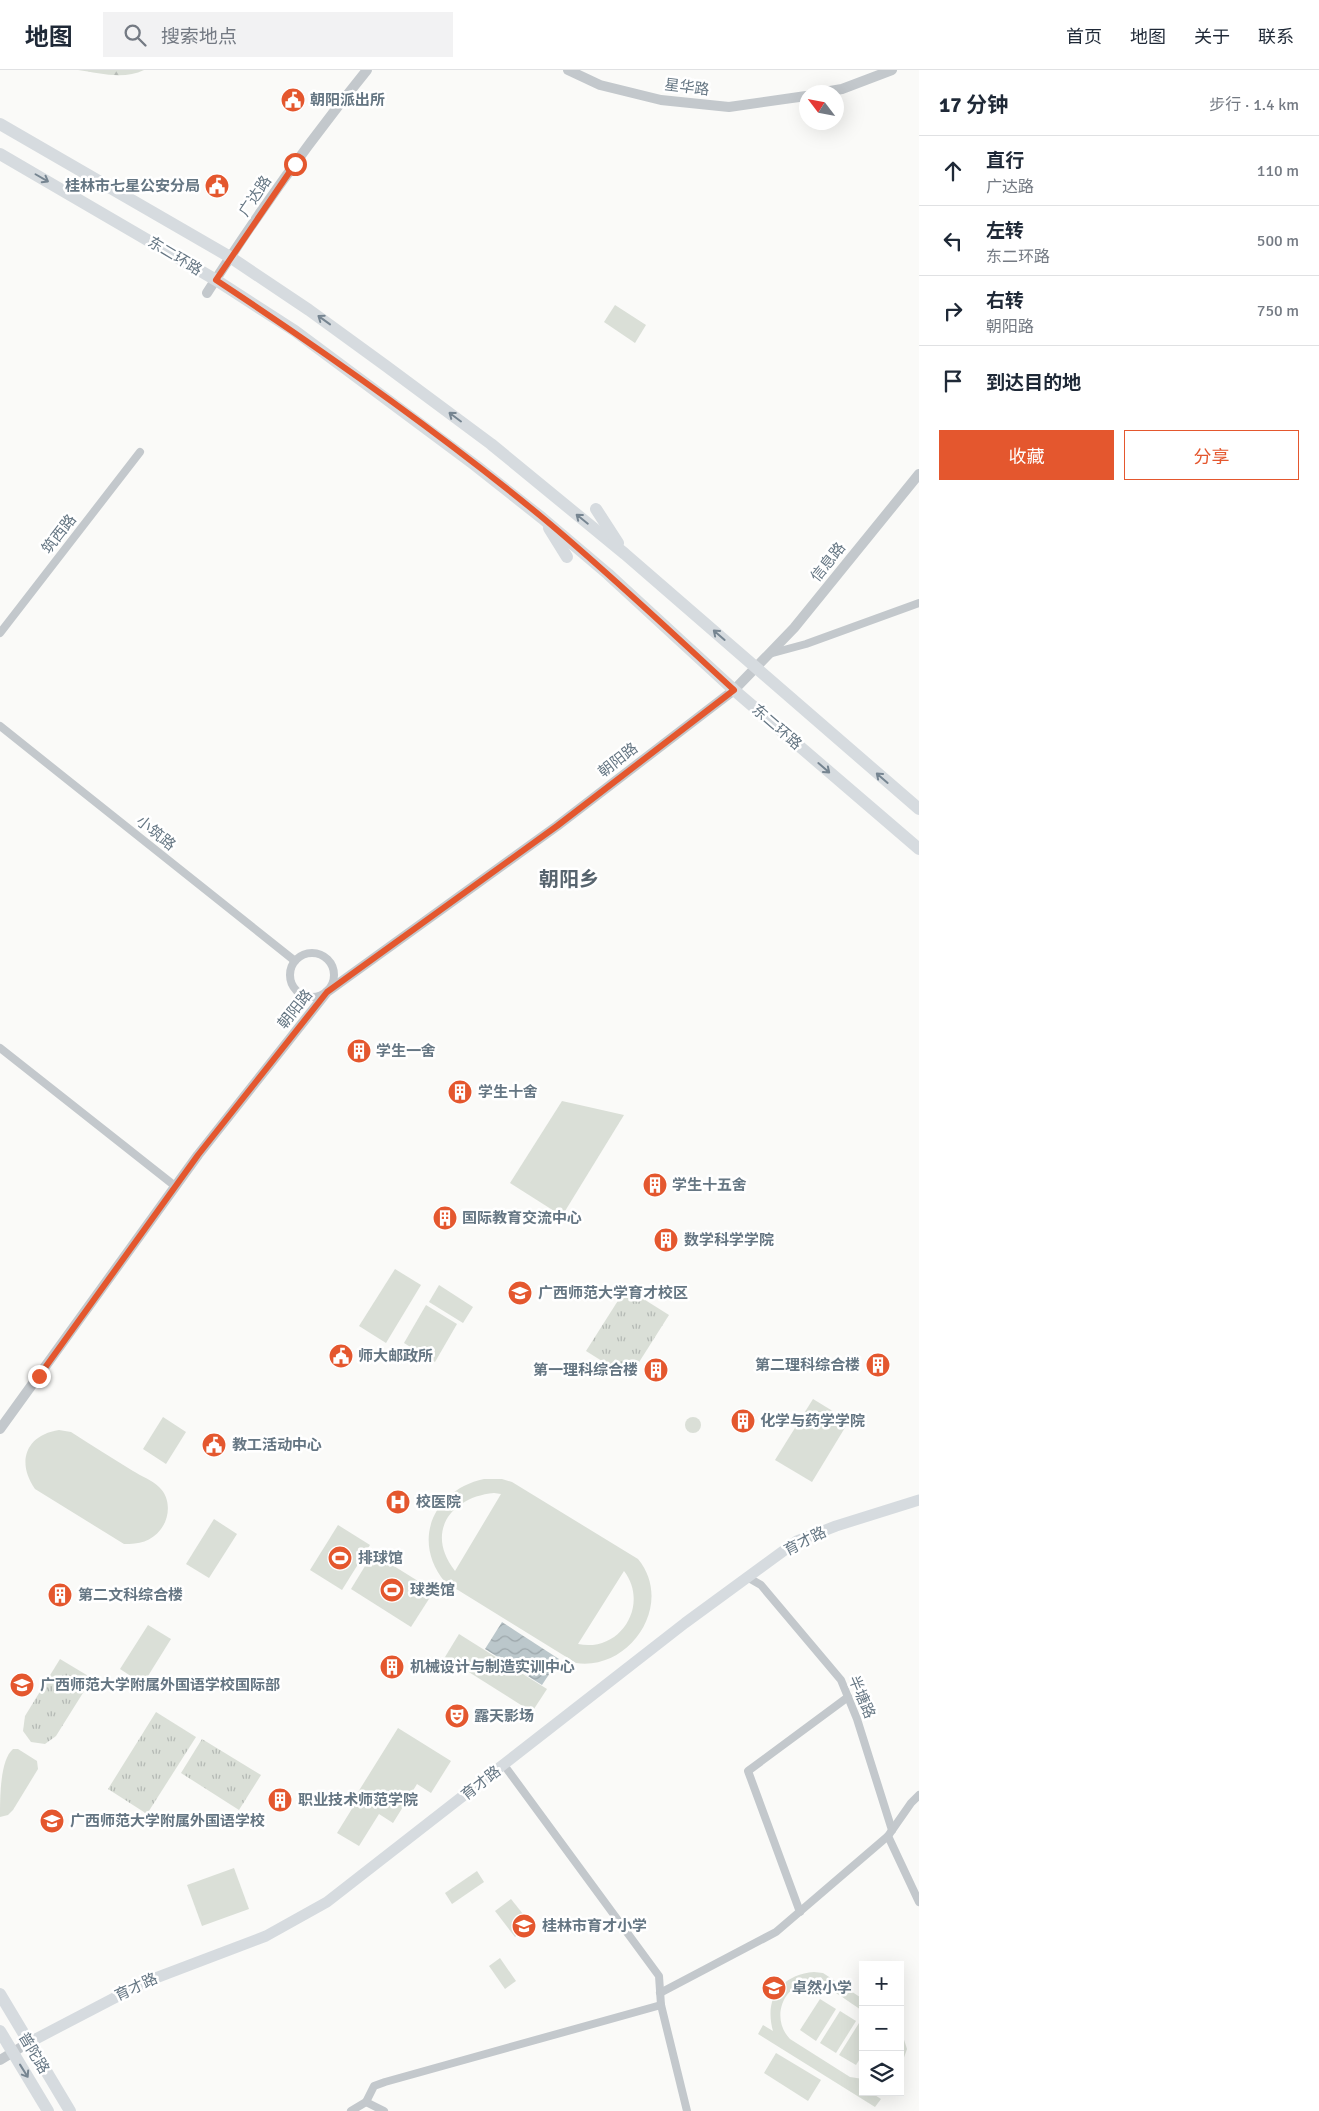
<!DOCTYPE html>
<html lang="zh">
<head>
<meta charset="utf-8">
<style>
	:root { --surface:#fff; --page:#f2f2f3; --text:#1f2937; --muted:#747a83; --line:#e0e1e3; --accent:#e4572e }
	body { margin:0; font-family:Signika,"Noto Sans SC",sans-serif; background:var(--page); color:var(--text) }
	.controls { position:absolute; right:15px; bottom:15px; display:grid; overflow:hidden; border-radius:0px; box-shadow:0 5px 20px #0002 }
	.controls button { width:45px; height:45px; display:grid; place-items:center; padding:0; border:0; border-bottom:1px solid var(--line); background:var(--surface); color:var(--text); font:25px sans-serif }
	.compass { position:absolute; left:799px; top:15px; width:45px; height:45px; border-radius:50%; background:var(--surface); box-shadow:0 5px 20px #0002; rotate:302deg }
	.stop { position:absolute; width:15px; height:15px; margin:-11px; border:4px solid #e4572e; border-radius:50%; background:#fff }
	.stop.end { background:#e4572e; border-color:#fff; box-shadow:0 1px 5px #0008 }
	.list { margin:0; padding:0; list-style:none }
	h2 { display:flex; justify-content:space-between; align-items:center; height:65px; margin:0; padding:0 20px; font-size:21px }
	h2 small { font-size:16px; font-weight:400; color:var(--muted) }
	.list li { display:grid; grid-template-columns:32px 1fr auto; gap:15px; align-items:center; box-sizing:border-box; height:70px; padding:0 20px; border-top:1px solid var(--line) }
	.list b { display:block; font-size:19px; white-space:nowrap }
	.list p { margin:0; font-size:16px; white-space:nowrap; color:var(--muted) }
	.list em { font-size:16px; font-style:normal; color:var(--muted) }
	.actions { display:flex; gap:10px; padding:15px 20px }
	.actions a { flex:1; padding:11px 0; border:1px solid var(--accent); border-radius:0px; text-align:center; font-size:18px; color:var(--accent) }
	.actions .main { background:var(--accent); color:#fff }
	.icon { flex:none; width:28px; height:28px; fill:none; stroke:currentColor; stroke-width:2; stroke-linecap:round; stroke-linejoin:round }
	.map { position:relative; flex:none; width:919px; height:2041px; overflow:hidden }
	header { display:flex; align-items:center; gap:30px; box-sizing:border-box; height:70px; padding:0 25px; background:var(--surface); border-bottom:1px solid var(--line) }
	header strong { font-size:24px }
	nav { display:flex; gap:28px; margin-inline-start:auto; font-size:18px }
	.search { width:350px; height:45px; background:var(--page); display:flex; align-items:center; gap:12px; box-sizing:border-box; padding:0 18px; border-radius:0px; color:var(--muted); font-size:19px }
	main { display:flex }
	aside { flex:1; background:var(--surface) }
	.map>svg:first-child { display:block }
	.grass { fill:#dadfd7; fill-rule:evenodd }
	.forest { fill:url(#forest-firs) }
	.park { fill:url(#park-tufts) }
	.water { fill:url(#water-waves) }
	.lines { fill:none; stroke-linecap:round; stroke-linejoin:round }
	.minor { stroke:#c3c8cc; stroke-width:8 }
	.tertiary { stroke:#c3c8cc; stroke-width:10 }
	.secondary { stroke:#d6dbdf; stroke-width:11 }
	.primary { stroke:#d6dbdf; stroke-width:12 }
	.oneway { stroke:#768591 }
	.route { stroke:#e4572e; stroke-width:6 }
	.labels { text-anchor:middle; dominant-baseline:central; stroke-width:5; stroke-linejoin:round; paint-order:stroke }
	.street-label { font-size:15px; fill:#657683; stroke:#fff }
	.poi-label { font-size:15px; font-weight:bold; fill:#657683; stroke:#fff; text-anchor:start }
	.district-label { font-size:20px; font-weight:bold; fill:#57646e; stroke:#fff }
</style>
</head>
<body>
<header>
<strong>地图</strong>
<div class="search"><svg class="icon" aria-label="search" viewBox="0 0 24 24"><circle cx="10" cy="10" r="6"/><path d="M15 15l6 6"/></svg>搜索地点</div>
<nav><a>首页</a><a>地图</a><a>关于</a><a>联系</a></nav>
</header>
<main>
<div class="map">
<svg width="919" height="2041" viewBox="0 0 919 2041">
	<defs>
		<pattern id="forest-firs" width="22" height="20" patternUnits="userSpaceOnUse" patternTransform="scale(1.25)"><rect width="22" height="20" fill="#dadfd7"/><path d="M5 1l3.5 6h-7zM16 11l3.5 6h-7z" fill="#b4b9b4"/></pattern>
		<pattern id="park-tufts" width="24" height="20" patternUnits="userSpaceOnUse" patternTransform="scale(1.25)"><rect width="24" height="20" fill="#dadfd7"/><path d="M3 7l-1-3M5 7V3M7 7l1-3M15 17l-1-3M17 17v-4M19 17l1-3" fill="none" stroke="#b4b9b4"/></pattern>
		<pattern id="water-waves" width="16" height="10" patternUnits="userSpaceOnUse" patternTransform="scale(1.25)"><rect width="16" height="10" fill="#bbc7cb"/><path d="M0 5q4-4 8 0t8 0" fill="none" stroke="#9ca6aa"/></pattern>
	</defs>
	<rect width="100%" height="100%" fill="#fafaf8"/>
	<g class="grass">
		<path d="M615,235L646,255L635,273L604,252Z"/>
		<path d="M562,1031L624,1045L562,1146L510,1113Z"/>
		<path d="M395,1199L421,1215L386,1273L359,1256Z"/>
		<path d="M439,1215L473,1237L463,1253L429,1232Z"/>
		<path d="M426,1235L457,1254L435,1292L404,1273Z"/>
		<path d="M813,1329L849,1351L812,1412L775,1390Z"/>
		<circle cx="693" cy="1355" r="8"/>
		<path d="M163,1347L186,1362L166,1394L143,1379Z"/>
		<path d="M59,1360L71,1362C91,1375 112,1388 133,1401C141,1406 152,1410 159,1417C171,1428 170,1447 161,1459C151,1472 139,1474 124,1474L35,1419C16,1392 26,1365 59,1360Z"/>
		<path d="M484,1409H502L512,1412L638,1489C675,1534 630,1601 576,1593L445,1512C411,1471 433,1420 484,1409ZM494,1423L501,1424L455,1501C425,1463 450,1427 494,1423ZM624,1501C650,1535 620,1583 578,1574Z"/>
		<path d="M214,1449L237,1464L209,1508L186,1494Z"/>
		<path d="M338,1455L370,1475L342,1520L310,1500Z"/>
		<path d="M373,1483L434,1521L411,1557L351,1519Z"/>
		<path d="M148,1555L171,1569L143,1614L120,1599Z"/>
		<path d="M459,1564L547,1619L532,1642L445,1587Z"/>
		<path d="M398,1658L451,1691L431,1723L417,1714L393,1753L379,1744L359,1776L337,1763L358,1729L355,1727Z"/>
		<path d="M13,1679H18L37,1691L38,1699L13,1740L8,1745L0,1747C0,1727 0,1690 13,1679Z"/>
		<path d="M234,1798L249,1839L202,1856L187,1815Z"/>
		<path d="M477,1801L484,1812L452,1834L445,1823Z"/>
		<path d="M511,1829L531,1854L515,1867L495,1841Z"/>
		<path d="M500,1888L516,1911L505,1919L489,1896Z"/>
		<path d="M814,1902L823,1903L863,1929V1941C850,1933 827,1914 812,1913C783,1912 770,1949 790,1969L850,2007L863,2009V2022H870L881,2029L875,2037L758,1964L763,1955L773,1961C764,1929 780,1905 814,1902Z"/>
		<path d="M820,1929L836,1939L816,1971L800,1960Z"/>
		<path d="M840,1941L856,1951L836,1983L820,1973Z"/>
		<path d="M859,1953L863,1955V1984L856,1995L839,1985Z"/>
		<path d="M900,1957L907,1979L900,1999Z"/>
		<path d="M776,1983L821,2010L808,2031L764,2003Z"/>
	</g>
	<path class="forest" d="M78,0H144C124,10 99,3 78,0Z"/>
	<g class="park">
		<path d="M626,1218L669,1245L629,1308L586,1281Z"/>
		<path d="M60,1589L90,1607L91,1610L56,1666L45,1674L31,1672L23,1661L25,1646Z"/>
		<path d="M156,1642L196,1667L147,1744L108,1719Z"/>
		<path d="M202,1669L261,1705L239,1740L181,1703Z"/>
	</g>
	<path class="water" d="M502,1552L559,1589L542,1615L485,1579Z"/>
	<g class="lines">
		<g class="minor">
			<path d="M0,563L140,382"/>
			<path d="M769,584L806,574L919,533"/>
			<path d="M0,656L295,891"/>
			<circle cx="312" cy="905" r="22"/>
			<path d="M0,978L175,1116"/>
			<path d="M747,1507L761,1515L841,1610L857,1649L892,1760"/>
			<path d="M504,1695L659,1906L661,1935L687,2041"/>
			<path d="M888,1766L919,1832"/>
			<path d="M800,1842L748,1701L848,1627"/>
			<path d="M660,1923L776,1862L888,1766L911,1733L919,1725"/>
			<path d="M366,2032L374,2016L385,2012L661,1935"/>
			<path d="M351,2041L366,2032L384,2041"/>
		</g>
		<g class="tertiary">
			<path d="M568,0L600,15L661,30L729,37L806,26"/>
			<path d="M824,22L842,19L892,0"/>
			<path d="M207,223C256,146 309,71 367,0"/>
			<path d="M0,1359L198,1085L327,922L557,756L734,620L794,558L919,404"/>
			<path d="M0,1990L28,1973"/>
		</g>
		<path class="secondary" d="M28,1973L145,1912L266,1866L327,1832L685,1553L797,1471L836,1456L919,1430"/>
		<g class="primary">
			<path d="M0,54L230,187L309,240L386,296L491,374L625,484L919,739"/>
			<path d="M0,84L216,210L295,261L475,395L542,448L608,504L734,620L919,779"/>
			<path d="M596,439L618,473"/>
			<path d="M549,458L567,487"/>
			<path d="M0,1924L70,2041"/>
			<path d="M0,1961L48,2041"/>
		</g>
	</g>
	<defs><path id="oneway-shaft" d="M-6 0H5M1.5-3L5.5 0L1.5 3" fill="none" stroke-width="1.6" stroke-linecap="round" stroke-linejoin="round" transform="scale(1.25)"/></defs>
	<g class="oneway">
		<use href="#oneway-shaft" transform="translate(42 108) rotate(30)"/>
		<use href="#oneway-shaft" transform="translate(324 250) rotate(-144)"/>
		<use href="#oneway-shaft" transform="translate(455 347) rotate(-143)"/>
		<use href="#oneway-shaft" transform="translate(582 449) rotate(-141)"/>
		<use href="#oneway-shaft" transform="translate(719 565) rotate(-139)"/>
		<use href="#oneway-shaft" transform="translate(824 698) rotate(41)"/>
		<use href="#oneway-shaft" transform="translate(882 708) rotate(-139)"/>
		<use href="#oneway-shaft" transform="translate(24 2001) rotate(58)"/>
	</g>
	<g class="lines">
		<path class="route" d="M39,1306L198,1085L327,922L557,756L734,620C671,562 609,503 543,448C439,362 328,284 216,210L295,94"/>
	</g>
	<defs>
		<symbol id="civic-disc" viewBox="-11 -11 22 22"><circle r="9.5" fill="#e4572e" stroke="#fff"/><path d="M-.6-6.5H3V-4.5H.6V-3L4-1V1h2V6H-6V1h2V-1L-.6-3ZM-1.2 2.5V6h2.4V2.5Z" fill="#fff"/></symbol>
		<symbol id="building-disc" viewBox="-11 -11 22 22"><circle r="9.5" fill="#e4572e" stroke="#fff"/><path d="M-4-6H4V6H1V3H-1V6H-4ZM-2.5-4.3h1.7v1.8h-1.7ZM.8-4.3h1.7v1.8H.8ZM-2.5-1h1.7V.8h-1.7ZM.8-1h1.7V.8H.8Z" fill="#fff"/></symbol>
		<symbol id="university-disc" viewBox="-11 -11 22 22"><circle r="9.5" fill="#e4572e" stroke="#fff"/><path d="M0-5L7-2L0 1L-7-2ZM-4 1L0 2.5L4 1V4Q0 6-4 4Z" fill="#fff"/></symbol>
		<symbol id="hospital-disc" viewBox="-11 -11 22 22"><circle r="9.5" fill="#e4572e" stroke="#fff"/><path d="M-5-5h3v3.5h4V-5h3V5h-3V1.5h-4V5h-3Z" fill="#fff"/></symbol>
		<symbol id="stadium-disc" viewBox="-11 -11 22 22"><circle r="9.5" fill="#e4572e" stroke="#fff"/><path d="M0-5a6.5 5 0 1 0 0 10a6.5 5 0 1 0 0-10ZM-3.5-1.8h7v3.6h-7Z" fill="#fff"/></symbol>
		<symbol id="school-disc" viewBox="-11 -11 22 22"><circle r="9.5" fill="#e4572e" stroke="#fff"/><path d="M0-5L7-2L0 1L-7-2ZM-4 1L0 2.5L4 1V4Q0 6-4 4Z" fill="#fff"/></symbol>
		<symbol id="theatre-disc" viewBox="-11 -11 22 22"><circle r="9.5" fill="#e4572e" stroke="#fff"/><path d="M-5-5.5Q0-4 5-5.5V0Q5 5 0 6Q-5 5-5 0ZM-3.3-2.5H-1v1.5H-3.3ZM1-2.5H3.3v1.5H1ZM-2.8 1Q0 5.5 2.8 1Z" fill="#fff"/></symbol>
	</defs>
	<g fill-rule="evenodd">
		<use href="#civic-disc" x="279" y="16" width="28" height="28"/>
		<use href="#civic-disc" x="203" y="102" width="28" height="28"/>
		<use href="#building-disc" x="345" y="967" width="28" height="28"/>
		<use href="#building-disc" x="446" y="1008" width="28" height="28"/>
		<use href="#building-disc" x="641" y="1101" width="28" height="28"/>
		<use href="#building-disc" x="431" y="1134" width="28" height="28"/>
		<use href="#building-disc" x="652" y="1156" width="28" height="28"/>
		<use href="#university-disc" x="506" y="1209" width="28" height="28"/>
		<use href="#civic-disc" x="327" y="1272" width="28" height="28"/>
		<use href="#building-disc" x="864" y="1281" width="28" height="28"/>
		<use href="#building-disc" x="642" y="1286" width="28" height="28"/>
		<use href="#building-disc" x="729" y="1337" width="28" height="28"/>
		<use href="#civic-disc" x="200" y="1361" width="28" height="28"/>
		<use href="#hospital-disc" x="384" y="1418" width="28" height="28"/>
		<use href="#stadium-disc" x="326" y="1474" width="28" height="28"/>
		<use href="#stadium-disc" x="378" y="1506" width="28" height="28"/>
		<use href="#building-disc" x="46" y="1511" width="28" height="28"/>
		<use href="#building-disc" x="378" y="1583" width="28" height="28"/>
		<use href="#school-disc" x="8" y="1601" width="28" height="28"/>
		<use href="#theatre-disc" x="443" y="1632" width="28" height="28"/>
		<use href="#building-disc" x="266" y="1716" width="28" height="28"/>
		<use href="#school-disc" x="38" y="1737" width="28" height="28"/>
		<use href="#school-disc" x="510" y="1842" width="28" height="28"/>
		<use href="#school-disc" x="760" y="1904" width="28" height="28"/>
	</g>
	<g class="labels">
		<g class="street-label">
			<text transform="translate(687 17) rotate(7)">星华路</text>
			<text transform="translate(255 126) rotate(-56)">广达路</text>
			<text transform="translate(175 186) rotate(31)">东二环路</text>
			<text transform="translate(59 464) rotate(-52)">筑西路</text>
			<text transform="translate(828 492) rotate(-51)">信息路</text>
			<text transform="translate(777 657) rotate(41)">东二环路</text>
			<text transform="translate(618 690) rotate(-38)">朝阳路</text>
			<text transform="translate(156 763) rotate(39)">小筑路</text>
			<text transform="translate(295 939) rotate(-51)">朝阳路</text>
			<text transform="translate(805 1471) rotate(-27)">育才路</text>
			<text transform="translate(862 1627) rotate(67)">半塘路</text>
			<text transform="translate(481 1713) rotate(-38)">育才路</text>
			<text transform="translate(136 1917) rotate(-25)">育才路</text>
			<text transform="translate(34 1983) rotate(59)">普陀路</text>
		</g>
		<g class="poi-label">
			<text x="310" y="30">朝阳派出所</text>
			<text x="200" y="116" text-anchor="end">桂林市七星公安分局</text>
			<text x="376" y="981">学生一舍</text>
			<text x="478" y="1022">学生十舍</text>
			<text x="672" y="1115">学生十五舍</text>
			<text x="462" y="1148">国际教育交流中心</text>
			<text x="684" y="1170">数学科学学院</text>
			<text x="538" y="1223">广西师范大学育才校区</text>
			<text x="358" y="1286">师大邮政所</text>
			<text x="860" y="1295" text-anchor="end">第二理科综合楼</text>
			<text x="638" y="1300" text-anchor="end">第一理科综合楼</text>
			<text x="760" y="1351">化学与药学学院</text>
			<text x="232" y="1375">教工活动中心</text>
			<text x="416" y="1432">校医院</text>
			<text x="358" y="1488">排球馆</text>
			<text x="410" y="1520">球类馆</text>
			<text x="78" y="1525">第二文科综合楼</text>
			<text x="410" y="1597">机械设计与制造实训中心</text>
			<text x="40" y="1615">广西师范大学附属外国语学校国际部</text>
			<text x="474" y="1646">露天影场</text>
			<text x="298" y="1730">职业技术师范学院</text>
			<text x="70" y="1751">广西师范大学附属外国语学校</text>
			<text x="542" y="1856">桂林市育才小学</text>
			<text x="792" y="1918">卓然小学</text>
		</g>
		<g class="district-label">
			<text x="569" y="809">朝阳乡</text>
		</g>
	</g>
</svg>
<div class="controls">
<button>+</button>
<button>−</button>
<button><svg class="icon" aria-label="layers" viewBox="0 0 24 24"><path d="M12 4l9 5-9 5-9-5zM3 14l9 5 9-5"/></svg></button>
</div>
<svg class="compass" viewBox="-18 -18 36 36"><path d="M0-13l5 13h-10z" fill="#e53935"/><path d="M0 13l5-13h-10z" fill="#747a83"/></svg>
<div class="stop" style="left:295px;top:94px"></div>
<div class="stop end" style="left:39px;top:1306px"></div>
</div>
<aside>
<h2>17 分钟<small>步行 · 1.4 km</small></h2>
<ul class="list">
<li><svg class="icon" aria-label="ahead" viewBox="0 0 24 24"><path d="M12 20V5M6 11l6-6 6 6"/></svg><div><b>直行</b><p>广达路</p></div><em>110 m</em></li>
<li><svg class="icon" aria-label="left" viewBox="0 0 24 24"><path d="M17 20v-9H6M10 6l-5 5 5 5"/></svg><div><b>左转</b><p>东二环路</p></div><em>500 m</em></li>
<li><svg class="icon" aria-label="right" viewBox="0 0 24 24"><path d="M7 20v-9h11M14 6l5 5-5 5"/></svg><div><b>右转</b><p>朝阳路</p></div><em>750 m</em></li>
<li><svg class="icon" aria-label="arrive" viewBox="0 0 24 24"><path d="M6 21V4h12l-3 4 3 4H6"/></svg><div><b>到达目的地</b></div></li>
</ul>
<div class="actions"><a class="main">收藏</a><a>分享</a></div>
</aside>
</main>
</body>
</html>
